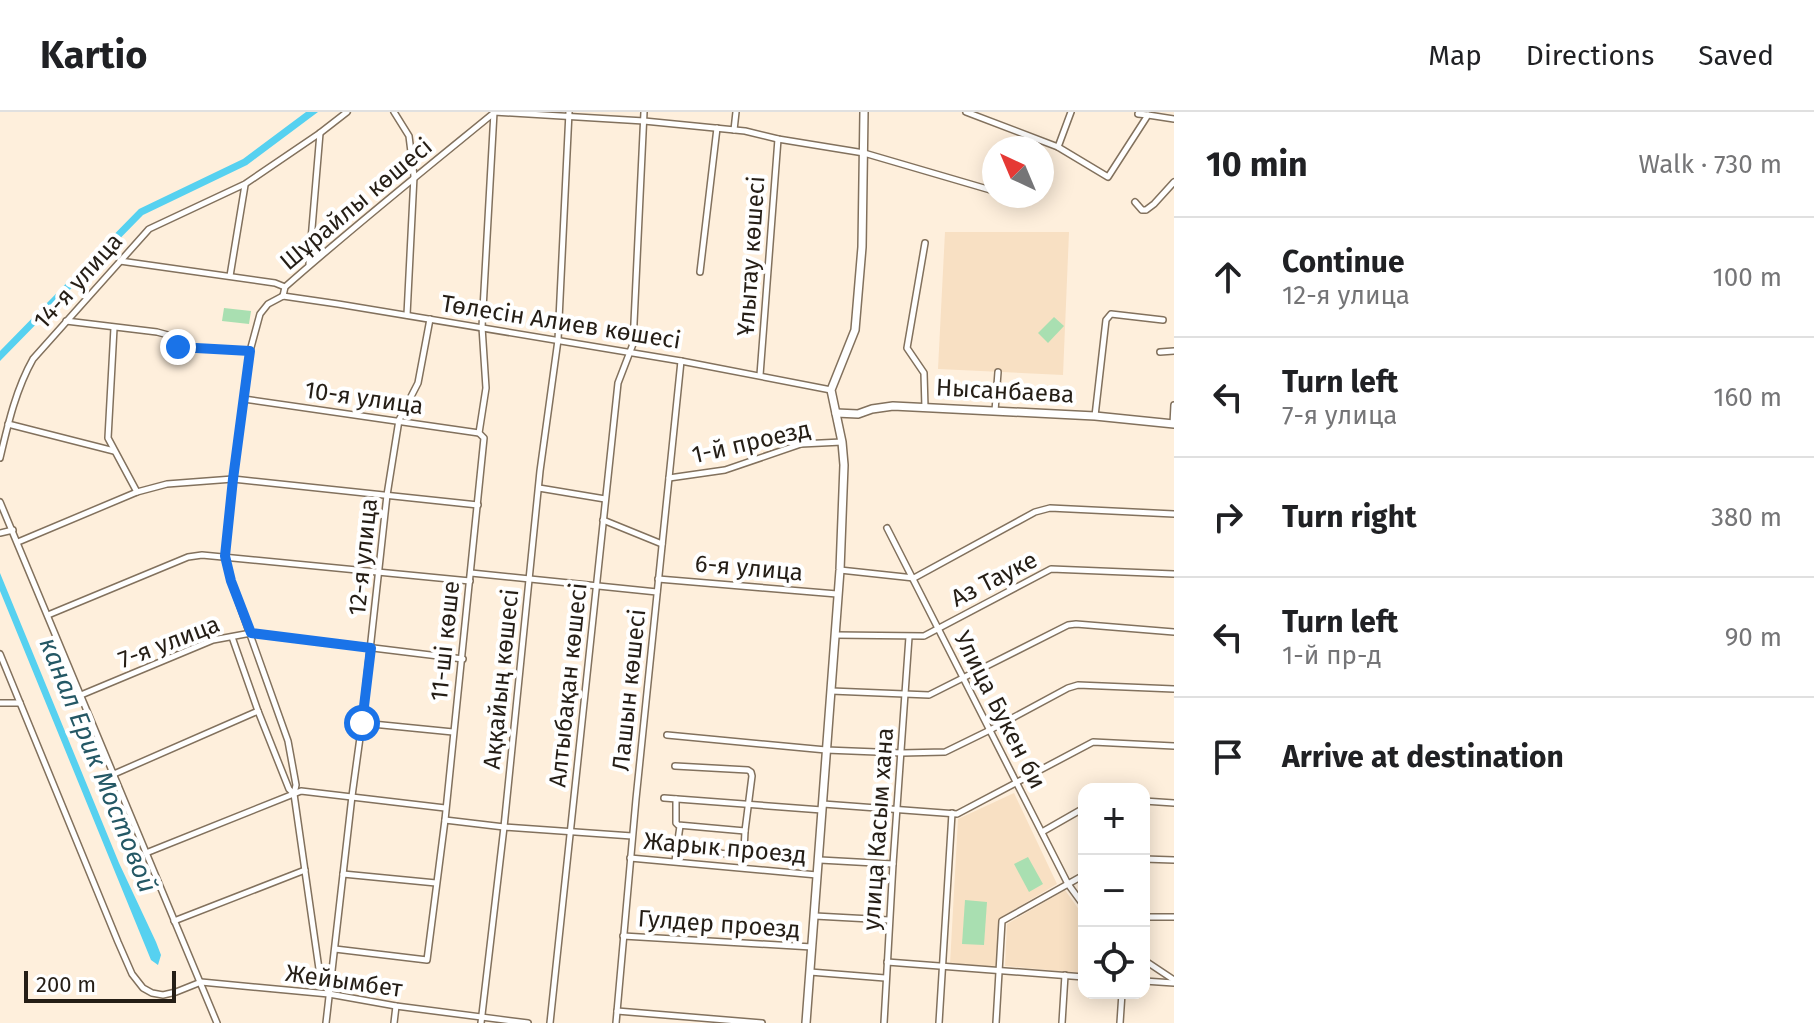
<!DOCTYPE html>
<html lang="en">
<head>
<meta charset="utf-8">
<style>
	:root { --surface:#fff; --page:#f2f2f2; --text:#202124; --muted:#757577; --line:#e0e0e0 }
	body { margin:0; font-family:"Fira Sans",sans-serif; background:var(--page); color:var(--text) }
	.controls { position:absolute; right:24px; bottom:24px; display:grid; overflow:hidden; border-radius:16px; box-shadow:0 4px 20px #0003 }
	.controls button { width:72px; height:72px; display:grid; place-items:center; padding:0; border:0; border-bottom:2px solid var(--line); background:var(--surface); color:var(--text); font:40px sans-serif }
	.compass { position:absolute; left:982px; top:24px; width:72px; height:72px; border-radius:50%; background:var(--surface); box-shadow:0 4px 20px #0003; rotate:316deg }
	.scale { position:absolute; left:24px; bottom:20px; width:152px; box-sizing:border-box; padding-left:8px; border:4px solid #251e16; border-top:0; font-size:22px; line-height:28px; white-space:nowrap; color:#251e16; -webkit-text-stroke:6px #fff; paint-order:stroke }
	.stop { position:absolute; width:24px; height:24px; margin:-18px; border:6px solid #1a73e8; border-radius:50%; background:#fff }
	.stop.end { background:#1a73e8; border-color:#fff; box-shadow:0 2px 8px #0008 }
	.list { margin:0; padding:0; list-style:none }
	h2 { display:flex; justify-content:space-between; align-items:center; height:104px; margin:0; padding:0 32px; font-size:34px }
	h2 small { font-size:26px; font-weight:400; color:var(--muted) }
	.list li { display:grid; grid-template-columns:52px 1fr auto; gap:24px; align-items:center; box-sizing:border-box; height:120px; padding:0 32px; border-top:2px solid var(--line) }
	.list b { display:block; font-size:30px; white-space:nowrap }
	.list p { margin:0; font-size:26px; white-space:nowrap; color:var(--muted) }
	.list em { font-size:26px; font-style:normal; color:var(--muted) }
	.icon { flex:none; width:44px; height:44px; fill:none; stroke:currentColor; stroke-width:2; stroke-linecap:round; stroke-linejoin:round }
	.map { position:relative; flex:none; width:1174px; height:911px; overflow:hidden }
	header { display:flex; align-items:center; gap:48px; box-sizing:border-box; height:112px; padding:0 40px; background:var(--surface); border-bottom:2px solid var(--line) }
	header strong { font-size:38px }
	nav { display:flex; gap:44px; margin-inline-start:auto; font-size:28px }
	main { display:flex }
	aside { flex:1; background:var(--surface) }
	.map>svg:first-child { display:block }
	.built { fill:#f8e0c3 }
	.green { fill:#a9dfb1 }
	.water { fill:#56d1f0 }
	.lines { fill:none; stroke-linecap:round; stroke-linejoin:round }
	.street-casing { stroke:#82715d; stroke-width:8 }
	.secondary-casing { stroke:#82715d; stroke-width:10 }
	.street { stroke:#fff; stroke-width:5 }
	.secondary { stroke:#fff; stroke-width:7 }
	.route { stroke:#1a73e8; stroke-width:10 }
	.labels { text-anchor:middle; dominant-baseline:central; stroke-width:8; stroke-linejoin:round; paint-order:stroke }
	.street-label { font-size:24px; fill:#251e16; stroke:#fff }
	.water-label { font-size:26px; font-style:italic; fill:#245865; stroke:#fff }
</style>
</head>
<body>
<header>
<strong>Kartio</strong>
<nav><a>Map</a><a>Directions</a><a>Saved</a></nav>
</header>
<main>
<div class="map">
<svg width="1174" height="911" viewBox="0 0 1174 911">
	<rect width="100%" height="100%" fill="#feefdc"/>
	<g class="built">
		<path d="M945,120H1069L1063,263L938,257Z"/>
		<path d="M1014,681L1057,772L1000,806L996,855L950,852L958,707Z"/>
		<path d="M1065,778L1080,799L1078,861L1005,854L1007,812Z"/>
	</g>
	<g class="green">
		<path d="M224,196L251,199L249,212L222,209Z"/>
		<path d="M1054,205L1064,214L1048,231L1038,221Z"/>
		<path d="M1028,745L1043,772L1029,780L1014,752Z"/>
		<path d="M965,788L987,790L984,833L962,832Z"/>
	</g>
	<g class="water">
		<path d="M306,0H318L247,53L143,103L0,249V239L139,97L243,47Z"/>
		<path d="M0,461L119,751L156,830L161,843L158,853L151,848L0,479Z"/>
	</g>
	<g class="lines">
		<defs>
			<g id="street">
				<path d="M394,0L409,24L414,64L407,203"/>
				<path d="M494,0L644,9L745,19L778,27L864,41L994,79"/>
				<path d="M966,0L1058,35L1071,0"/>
				<path d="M1138,2L1148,3"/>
				<path d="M734,18L736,0"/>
				<path d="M1058,35L1108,65L1148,3L1174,7"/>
				<path d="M1135,90L1142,98H1146L1154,92L1174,70"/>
				<path d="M120,149L275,171L285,175"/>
				<path d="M309,152L320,21"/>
				<path d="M700,160L717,16"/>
				<path d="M230,164L245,73"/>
				<path d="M283,184L338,192L681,249L831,278"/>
				<path d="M283,184L268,192L260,202L250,239L233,367L225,444L231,469L288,629L296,673L294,682"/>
				<path d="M283,184L285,175C353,115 424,58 495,0"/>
				<path d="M66,209L157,220L168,223L178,235L250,239"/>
				<path d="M114,216L108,326L137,380"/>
				<path d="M1160,240L1174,239"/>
				<path d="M760,263L778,27"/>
				<path d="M244,287L479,321"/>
				<path d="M925,296L924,261L907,236L925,131"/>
				<path d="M995,299L998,260"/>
				<path d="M1095,304L1106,208L1111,202L1163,208"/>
				<path d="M8,312L114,339"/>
				<path d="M1173,312L1174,293"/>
				<path d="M0,346C8,312 16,277 33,247L149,117L245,72L320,21L347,0"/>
				<path d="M669,366L725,358L801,332L842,330"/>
				<path d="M539,376L605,387"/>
				<path d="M0,390L217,911"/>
				<path d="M603,408L662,432"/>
				<path d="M887,416L1068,772L1084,794"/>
				<path d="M0,421L13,418"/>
				<path d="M18,430L137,380L167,372L233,367L478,393"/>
				<path d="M840,458L914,466L1035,400L1050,396L1174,402"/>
				<path d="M471,461L657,480"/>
				<path d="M658,467L837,482"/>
				<path d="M48,503L188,445L202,443L470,469"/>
				<path d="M835,523L924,524L1051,457L1174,462"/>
				<path d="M232,525L258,599L289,677L294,682L320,864L329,881"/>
				<path d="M0,542L118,830L132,862L143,876L152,881L163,883L176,880L201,870L329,882L396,894L528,911"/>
				<path d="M831,579L929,583L1068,513L1076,512L1174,520"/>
				<path d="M81,583L213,528L251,521L463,547"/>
				<path d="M0,591H20"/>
				<path d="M362,611L453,620"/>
				<path d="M667,623L826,638L902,641L945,640L990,618L1068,576L1078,573L1174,577"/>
				<path d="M675,654L748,658L751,660L752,664L745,719L678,713L676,711V687"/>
				<path d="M114,662L258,599"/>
				<path d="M664,686L822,698"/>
				<path d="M1144,689L1174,691"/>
				<path d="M823,692L957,702L1093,630L1174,634"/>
				<path d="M445,708L504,715L632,724"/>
				<path d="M1042,720L1084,696"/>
				<path d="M683,738L740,743L744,739L745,719"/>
				<path d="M146,741L301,679L445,696"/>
				<path d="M630,746L817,763"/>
				<path d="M1144,747L1174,748"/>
				<path d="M820,748L893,752"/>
				<path d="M675,749L680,714"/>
				<path d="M343,762L436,771"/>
				<path d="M815,804L889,808"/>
				<path d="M1144,805H1174"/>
				<path d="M174,809L305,758"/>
				<path d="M623,824L812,835"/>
				<path d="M335,837L427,848L445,708L484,326L479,321L486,276L482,215L494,0"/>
				<path d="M1144,848L1174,868"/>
				<path d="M887,850L1084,865"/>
				<path d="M810,860L885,866"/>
				<path d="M1144,869L1174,871"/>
				<path d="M617,899L762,911"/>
				<path d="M326,911L352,684L362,611L387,383L399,308L418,271L430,207"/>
				<path d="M394,911L396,894"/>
				<path d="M481,911L504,715L540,359L558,228L569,0"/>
				<path d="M550,911L618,271L633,232L644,0"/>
				<path d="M616,911L636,687L681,249"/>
				<path d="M884,911L893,752L909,525"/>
				<path d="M939,911L952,701"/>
				<path d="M996,911L1002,809L1084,763"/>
				<path d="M1062,911L1065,863"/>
				<path d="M1120,911L1122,881"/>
			</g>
			<g id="secondary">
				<path d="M836,301L858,302L872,297L893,294L1095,304L1174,312"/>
				<path d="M806,911L840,458L844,353L842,330L831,278L855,218L862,135L864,0"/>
			</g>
		</defs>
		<use href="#street" class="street-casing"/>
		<use href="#secondary" class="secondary-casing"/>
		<use href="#street" class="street"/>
		<use href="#secondary" class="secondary"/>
	</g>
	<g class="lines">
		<path class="route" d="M178,235L250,239L233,367L225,444L231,469L251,521L371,536L362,611"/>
	</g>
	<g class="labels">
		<g class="street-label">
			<text transform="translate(356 92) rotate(-40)">Шұрайлы көшесі</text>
			<text transform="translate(751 144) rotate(-86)">Ұлытау көшесi</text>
			<text transform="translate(78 169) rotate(-48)">14-я улица</text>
			<text transform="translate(561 210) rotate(9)">Төлесін Алиев көшесі</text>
			<text transform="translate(1005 279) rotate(3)">Нысанбаева</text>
			<text transform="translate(364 286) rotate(8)">10-я улица</text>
			<text transform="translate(751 330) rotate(-13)">1-й проезд</text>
			<text transform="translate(363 445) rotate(-84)">12-я улица</text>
			<text transform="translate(749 456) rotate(5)">6-я улица</text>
			<text transform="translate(994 467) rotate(-27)">Аз Тауке</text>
			<text transform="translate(445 529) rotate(-84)">11-ші көше</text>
			<text transform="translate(169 530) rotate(-21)">7-я улица</text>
			<text transform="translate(501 567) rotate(-84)">Аққайың көшесі</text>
			<text transform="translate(568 573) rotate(-84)">Алтыбақан көшесі</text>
			<text transform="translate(629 578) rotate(-84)">Лашын көшесі</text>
			<text transform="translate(1000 598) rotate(63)">Улица Букен би</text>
			<text transform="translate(878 717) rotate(-86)">улица Касым хана</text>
			<text transform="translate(725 736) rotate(5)">Жарык проезд</text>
			<text transform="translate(719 812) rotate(4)">Гулдер проезд</text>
			<text transform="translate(344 869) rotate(8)">Жейымбет</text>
		</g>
		<g class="water-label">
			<text transform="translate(98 653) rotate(68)">канал Ерик Мостовой</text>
		</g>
	</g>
</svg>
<div class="controls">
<button>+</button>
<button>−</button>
<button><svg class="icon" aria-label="locate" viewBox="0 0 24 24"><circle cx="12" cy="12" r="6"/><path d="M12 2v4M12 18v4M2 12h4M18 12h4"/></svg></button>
</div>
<svg class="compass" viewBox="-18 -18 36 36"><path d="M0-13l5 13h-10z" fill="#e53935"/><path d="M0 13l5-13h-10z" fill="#757577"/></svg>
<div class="scale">200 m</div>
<div class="stop" style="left:362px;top:611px"></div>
<div class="stop end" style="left:178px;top:235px"></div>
</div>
<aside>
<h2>10 min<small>Walk · 730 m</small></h2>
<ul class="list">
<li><svg class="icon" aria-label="ahead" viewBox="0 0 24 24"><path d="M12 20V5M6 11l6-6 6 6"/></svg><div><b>Continue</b><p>12-я улица</p></div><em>100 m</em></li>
<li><svg class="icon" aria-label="left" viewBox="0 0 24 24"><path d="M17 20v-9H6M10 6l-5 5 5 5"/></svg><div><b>Turn left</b><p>7-я улица</p></div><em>160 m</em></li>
<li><svg class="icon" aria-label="right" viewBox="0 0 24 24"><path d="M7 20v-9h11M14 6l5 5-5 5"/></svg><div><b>Turn right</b></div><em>380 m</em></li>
<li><svg class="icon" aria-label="left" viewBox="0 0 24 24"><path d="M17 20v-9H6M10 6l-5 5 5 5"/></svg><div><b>Turn left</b><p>1-й пр-д</p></div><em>90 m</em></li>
<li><svg class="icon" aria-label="arrive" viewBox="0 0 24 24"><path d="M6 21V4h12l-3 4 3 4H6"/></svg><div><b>Arrive at destination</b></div></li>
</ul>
</aside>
</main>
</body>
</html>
